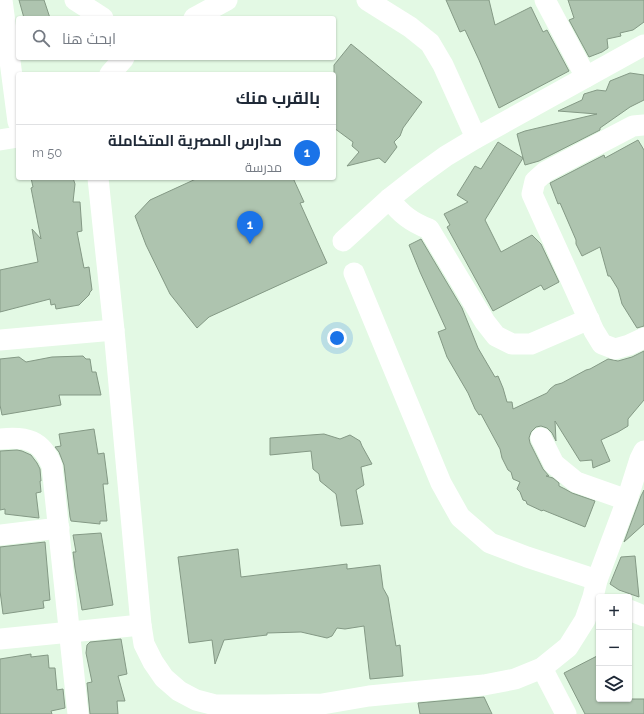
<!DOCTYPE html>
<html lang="ar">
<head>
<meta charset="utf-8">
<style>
	:root { --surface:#fff; --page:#f6f6f7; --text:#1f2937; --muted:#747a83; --line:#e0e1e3; --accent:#1a73e8 }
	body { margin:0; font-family:Raleway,Cairo,sans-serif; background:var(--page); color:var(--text); direction:rtl }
	.controls { position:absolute; right:12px; bottom:12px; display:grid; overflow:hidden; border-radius:4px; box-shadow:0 1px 3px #0004 }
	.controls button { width:36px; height:36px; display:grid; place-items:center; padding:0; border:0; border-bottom:1px solid var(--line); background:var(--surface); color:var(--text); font:20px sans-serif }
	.you { position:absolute; left:337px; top:338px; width:14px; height:14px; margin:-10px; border:3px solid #fff; border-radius:50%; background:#1a73e8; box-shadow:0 0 0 6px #1a73e833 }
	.badge { display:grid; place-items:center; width:26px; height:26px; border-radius:50%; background:var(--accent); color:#fff; font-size:13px; font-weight:700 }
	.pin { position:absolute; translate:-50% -33px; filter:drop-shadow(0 1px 2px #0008) }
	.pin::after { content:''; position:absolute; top:21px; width:14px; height:12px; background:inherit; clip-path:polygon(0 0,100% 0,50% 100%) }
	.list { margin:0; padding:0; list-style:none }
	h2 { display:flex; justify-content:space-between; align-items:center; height:52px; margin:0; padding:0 16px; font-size:17px }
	h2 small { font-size:13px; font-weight:400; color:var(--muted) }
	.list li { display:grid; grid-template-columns:26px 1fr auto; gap:12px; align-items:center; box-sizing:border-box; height:56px; padding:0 16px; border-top:1px solid var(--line) }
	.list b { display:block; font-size:15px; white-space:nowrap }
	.list p { margin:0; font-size:13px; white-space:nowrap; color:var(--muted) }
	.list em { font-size:13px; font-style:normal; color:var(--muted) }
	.icon { flex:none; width:22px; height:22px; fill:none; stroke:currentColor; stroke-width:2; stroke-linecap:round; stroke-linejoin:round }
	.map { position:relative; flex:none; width:644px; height:714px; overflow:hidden; direction:ltr }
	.search { position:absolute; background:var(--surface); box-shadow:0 1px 3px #0004; left:16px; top:16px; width:320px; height:44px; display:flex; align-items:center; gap:10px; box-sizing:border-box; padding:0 14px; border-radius:4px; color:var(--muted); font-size:15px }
	.panel { position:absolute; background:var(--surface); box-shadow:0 1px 3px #0004; left:16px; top:72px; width:320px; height:108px; border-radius:4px; direction:rtl }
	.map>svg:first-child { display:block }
	.building { fill:#aec4af; stroke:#849985 }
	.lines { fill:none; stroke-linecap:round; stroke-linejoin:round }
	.street { stroke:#fff; stroke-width:21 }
</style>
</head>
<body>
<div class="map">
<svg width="644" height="714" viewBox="0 0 644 714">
	<rect width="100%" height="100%" fill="#e3f9e4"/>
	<g class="building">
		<path d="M19,0H44L50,18H24Z"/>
		<path d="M446,0H489L495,25L531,7L543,32L547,30L569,71L499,108L479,60L465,30L460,32Z"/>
		<path d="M568,0H644V22L633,30L620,33L621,36L607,39L608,48L602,52L589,57L569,20L574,18Z"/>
		<path d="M351,44L422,102L403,128L400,136L394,142L397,147L385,163L379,158L347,166L359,152L352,146L353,142L334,128V65Z"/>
		<path d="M630,73L644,75V100L630,107L600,128V130L539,161L525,165L523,158L485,220L501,252L532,235L541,244L559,282L544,290L541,285L493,311L447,227L450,225L444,214L468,202L457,195L475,166L481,169L498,142L523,158L517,134L525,131L597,114L558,111L582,100L584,94L597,90L606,91L610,81Z"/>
		<path d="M638,140L644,150V326L637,328L622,304L618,289L610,276H608L600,247L582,256L576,244V240L560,203L558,204L550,183L604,155L605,158Z"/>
		<path d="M31,178H73L75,184L73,202H80L82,231L77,232L84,268L89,267L92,290L90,292L89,295L79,305L56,309L55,304L51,305L50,299L0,312V270L38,262L32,229L41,239L31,188L33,187Z"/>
		<path d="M198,178H293L304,202L300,203L327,263L209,317L197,328L170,294L146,245L135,216L150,200Z"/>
		<path d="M421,239L462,308L478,348L495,377L498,376L503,388L507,402H512L513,409L547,393L550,389L555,385L562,383L586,370L590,369L608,359L618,361L632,357L644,351V400L628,419V426L618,432L601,440L610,461L593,468L592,460L580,461L555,421L556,441L552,433L547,428L541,426L536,427L531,432L529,438L530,443L543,469L549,476H546L553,478L559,483V486L565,489L572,493L595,501L585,527L543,510L542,511L527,504L526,501L523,500L520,492L517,489L520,482L513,479L511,472L508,470L502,458L500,449L481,414L479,415L475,409L468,393L447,357L438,332L446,329L420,272L409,245Z"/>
		<path d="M83,356L86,359H90L92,372H96L101,395H59L61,405L2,415L0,405V359L19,357L26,362L52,357Z"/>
		<path d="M94,429L98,454L104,453L108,484H103L107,521H100V524L71,521L70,517L64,465L59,452L55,447L61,446L59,434Z"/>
		<path d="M324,434L340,439L350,435L360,441L362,446L372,464L361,467L364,485L356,490L363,524L341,526L336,494L320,481L319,474L313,469L311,451L270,455V438Z"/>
		<path d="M17,450L22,451L31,455L37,463L40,469L41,481H40L41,492L36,493L39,518L5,514V509L0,510V451Z"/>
		<path d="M644,490V524L624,542L641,496Z"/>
		<path d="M101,533L113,605L82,610L75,568L73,552H76L73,535Z"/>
		<path d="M45,542L50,600L43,601L44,608L3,614L0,591V547Z"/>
		<path d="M238,549L241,577L347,564V569L380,565L383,588L388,597L396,646L400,645L403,676L370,679L364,626L345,629L337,628L332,636L327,638L301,632L267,633V635L224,640L215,664L212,640L189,643L178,557Z"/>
		<path d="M635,556L639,597L619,590L610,584L621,557Z"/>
		<path d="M121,639L127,674L118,676L125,701H117L118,714H90L87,683L92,682L86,653L87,645L90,642Z"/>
		<path d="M31,654V657L48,655L49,668H55L57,690L63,689L65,708L51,711L52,714H0V659Z"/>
		<path d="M599,655V699H644V714H585L564,673Z"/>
		<path d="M484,697L492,714H420L418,703Z"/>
	</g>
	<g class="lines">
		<g class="street">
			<path d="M2,0L18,122"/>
			<path d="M75,0L103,18"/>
			<path d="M367,0L410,27L430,43L443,65L476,138"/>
			<path d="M545,0L586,77"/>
			<path d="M194,18L227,0"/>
			<path d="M110,74L124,58"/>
			<path d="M644,125L633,126L545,172L535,181L532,194L594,331L602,344L615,349L629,345L644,338"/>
			<path d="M0,140L18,137"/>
			<path d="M98,178L114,330L141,625L144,644L153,662L164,678L179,691L196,700L215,705H265L322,704L369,696L484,685L515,679L542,668L568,647L585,620L593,597L597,580L627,500L640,459L644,451"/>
			<path d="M389,199C401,214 411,222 429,229L485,322L496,336L512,344H531L589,319"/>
			<path d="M343,241L389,199L417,177L446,156L476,138L644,45"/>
			<path d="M354,273L441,483L460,517L490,543L527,557L597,580"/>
			<path d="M0,340L114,330"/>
			<path d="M541,438L554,464L576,482L627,500"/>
			<path d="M0,439C26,436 42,440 52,466L78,714"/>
			<path d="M0,535L59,528"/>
			<path d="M629,610L644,616"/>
			<path d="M0,639L141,625"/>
			<path d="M542,668L566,714"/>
		</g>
	</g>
</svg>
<div class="controls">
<button>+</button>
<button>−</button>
<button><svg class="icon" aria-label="layers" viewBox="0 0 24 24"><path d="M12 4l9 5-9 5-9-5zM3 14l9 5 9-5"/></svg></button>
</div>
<div class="you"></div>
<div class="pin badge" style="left:250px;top:244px">1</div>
<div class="search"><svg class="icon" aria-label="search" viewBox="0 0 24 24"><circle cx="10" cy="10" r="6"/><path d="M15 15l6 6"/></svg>ابحث هنا</div>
<section class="panel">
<h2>بالقرب منك<small></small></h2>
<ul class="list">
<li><span class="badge">1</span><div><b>مدارس المصرية المتكاملة</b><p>مدرسة</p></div><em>50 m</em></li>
</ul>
</section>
</div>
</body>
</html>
